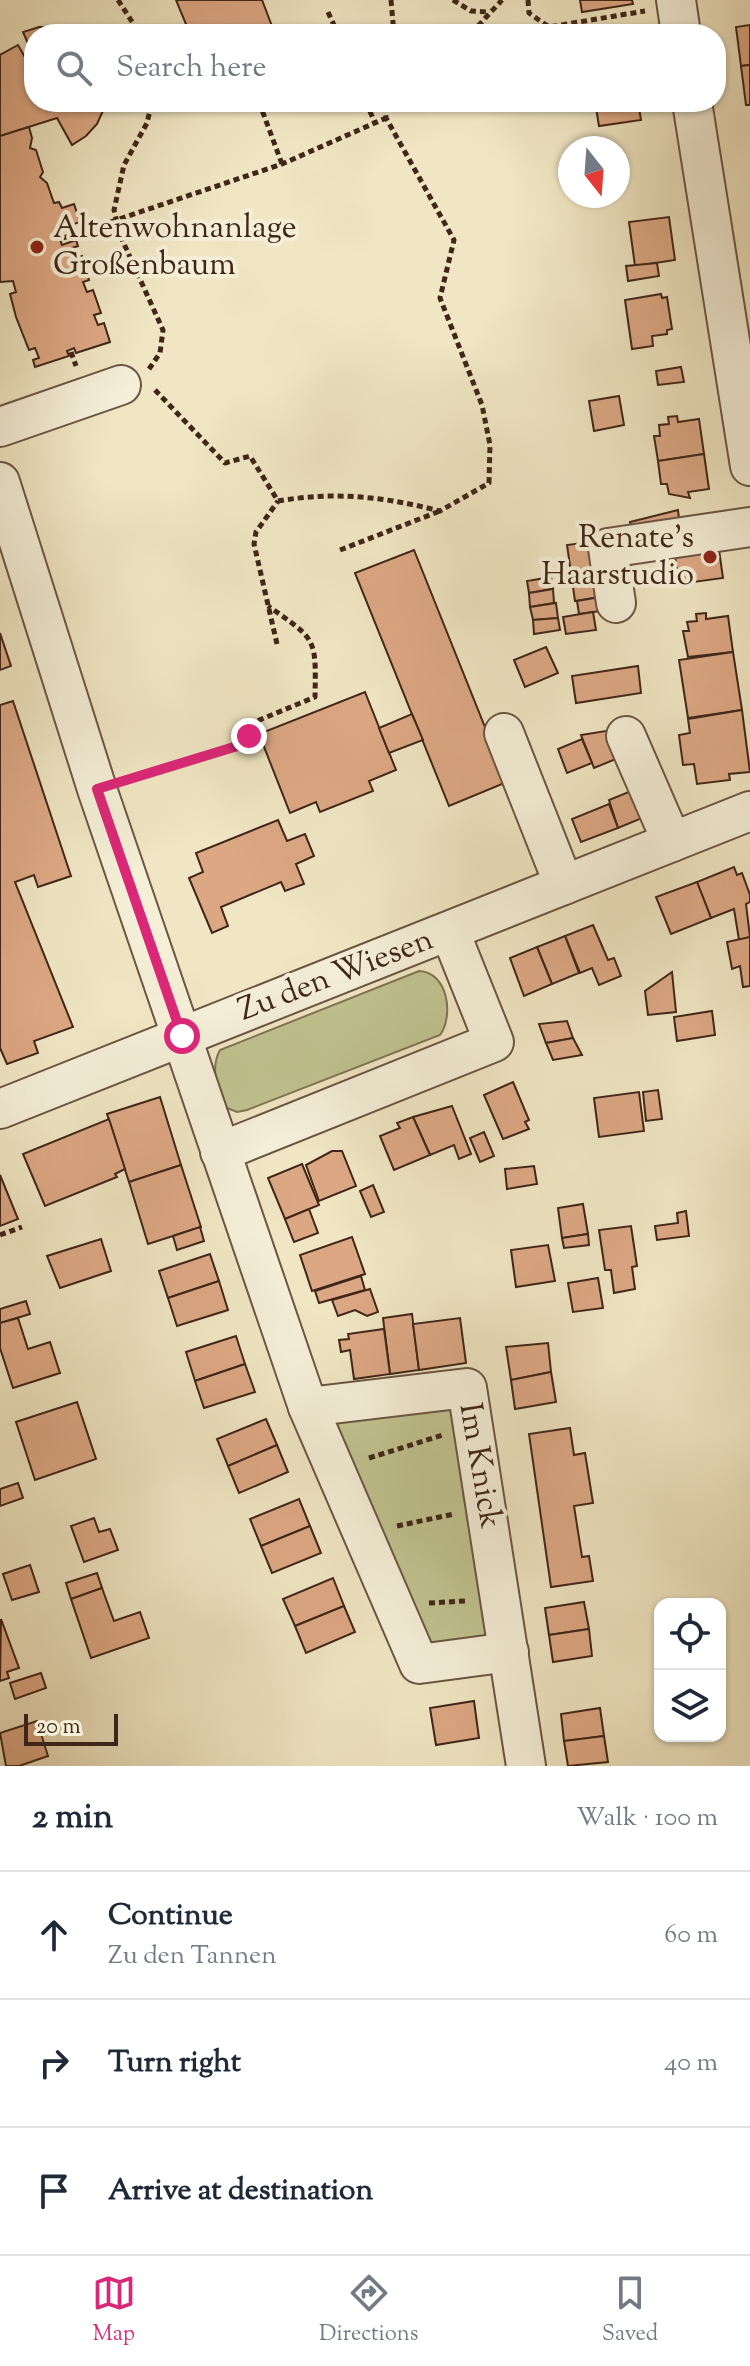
<!DOCTYPE html>
<html lang="en">
<head>
<meta charset="utf-8">
<style>
	:root { --surface:#fff; --page:#f6f6f7; --text:#1f2937; --muted:#747a83; --line:#e0e1e3; --accent:#db2777 }
	body { margin:0; font-family:"Sorts Mill Goudy",serif; background:var(--page); color:var(--text) }
	.controls { position:absolute; right:24px; bottom:24px; display:grid; overflow:hidden; border-radius:16px; box-shadow:0 2px 6px #0004 }
	.controls button { width:72px; height:72px; display:grid; place-items:center; padding:0; border:0; border-bottom:2px solid var(--line); background:var(--surface); color:var(--text); font:40px sans-serif }
	.compass { position:absolute; left:558px; top:136px; width:72px; height:72px; border-radius:50%; background:var(--surface); box-shadow:0 2px 6px #0004; rotate:163deg }
	.scale { position:absolute; left:24px; bottom:20px; width:94px; box-sizing:border-box; padding-left:8px; border:4px solid #3f2618; border-top:0; font-size:22px; line-height:28px; white-space:nowrap; color:#3f2618; -webkit-text-stroke:6px #f5efd8; paint-order:stroke }
	.stop { position:absolute; width:24px; height:24px; margin:-18px; border:6px solid #db2777; border-radius:50%; background:#fff }
	.stop.end { background:#db2777; border-color:#fff; box-shadow:0 2px 8px #0008 }
	.list { margin:0; padding:0; list-style:none }
	h2 { display:flex; justify-content:space-between; align-items:center; height:104px; margin:0; padding:0 32px; font-size:34px }
	h2 small { font-size:26px; font-weight:400; color:var(--muted) }
	.list li { display:grid; grid-template-columns:52px 1fr auto; gap:24px; align-items:center; box-sizing:border-box; height:128px; padding:0 32px; border-top:2px solid var(--line) }
	.list b { display:block; font-size:30px; white-space:nowrap }
	.list p { margin:0; font-size:26px; white-space:nowrap; color:var(--muted) }
	.list em { font-size:26px; font-style:normal; color:var(--muted) }
	.icon { flex:none; width:44px; height:44px; fill:none; stroke:currentColor; stroke-width:2; stroke-linecap:round; stroke-linejoin:round }
	.map { position:relative; flex:none; width:750px; height:1766px; overflow:hidden }
	.search { position:absolute; background:var(--surface); box-shadow:0 2px 6px #0004; left:24px; right:24px; top:24px; height:88px; display:flex; align-items:center; gap:20px; box-sizing:border-box; padding:0 28px; border-radius:32px; color:var(--muted); font-size:30px }
	.sheet { height:488px; background:var(--surface) }
	nav { display:flex; justify-content:space-around; align-items:center; box-sizing:border-box; height:112px; border-top:2px solid var(--line); background:var(--surface); font-size:22px; color:var(--muted) }
	nav a { display:grid; justify-items:center; gap:4px }
	nav .on { color:var(--accent) }
	.map>svg:first-child { display:block }
	.green { fill:#c0c390; stroke:#807454; stroke-width:2 }
	.building { fill:#dca884; stroke:#3f2618; stroke-width:2 }
	.lines { fill:none; stroke-linecap:round; stroke-linejoin:round }
	.minor-casing { stroke:#6b5643; stroke-width:42 }
	.path { stroke:#3f2618; stroke-width:5; stroke-dasharray:6 4; stroke-linecap:butt }
	.minor { stroke:#f5efd8; stroke-width:38 }
	.route { stroke:#db2777; stroke-width:10 }
	.poi-dot { fill:#8f2418; stroke:#f5efd8; stroke-width:3 }
	.labels { text-anchor:middle; dominant-baseline:central; stroke-width:8; stroke-linejoin:round; paint-order:stroke }
	.poi-label { font-size:32px; fill:#3f2618; stroke:#f5efd8; text-anchor:start }
	.street-label { font-size:32px; fill:#3f2618; stroke:#f5efd8 }
</style>
</head>
<body>
<div class="map">
<svg width="750" height="1766" viewBox="0 0 750 1766">
	<rect width="100%" height="100%" fill="#f0e6c3"/>
	<filter id="stains"><feTurbulence type="fractalNoise" baseFrequency=".0025" numOctaves="4"/><feColorMatrix values="0 0 0 0 .2 0 0 0 0 .09 0 0 0 0 .02 0 0 0 .5 -.17"/></filter>
	<radialGradient id="worn" r=".72"><stop offset=".6" stop-color="#630" stop-opacity="0"/><stop offset="1" stop-color="#630" stop-opacity=".3"/></radialGradient>
	<g class="green">
		<path d="M419,971C448,972 454,1016 440,1035L247,1110L237,1112L227,1108C217,1091 210,1068 220,1050Z"/>
		<path d="M438,1402L456,1411L487,1632L478,1642L424,1645L334,1436L338,1422Z"/>
	</g>
	<g class="building">
		<path d="M176,0H262L275,34H190Z"/>
		<path d="M580,0H632L633,4L582,12Z"/>
		<path d="M750,25V65L741,66L736,27Z"/>
		<path d="M39,27H55L77,34H34V57L23,32Z"/>
		<path d="M18,45L27,61L34,58V102H107L97,124L86,136L72,145L57,118L0,136V55Z"/>
		<path d="M750,65V105H746L741,66Z"/>
		<path d="M595,102H638L641,120L599,126Z"/>
		<path d="M29,127L32,138L30,148L36,150L43,172L40,177L47,183L54,203L59,202L62,208L74,204L80,222L57,230L62,245L76,240L78,246L72,248L75,258L82,256L89,280L83,282L87,292L93,290L101,313L94,315L98,325L104,323L110,342L76,353L74,348L67,351L69,356L35,367L33,360L39,358L35,348L29,350L16,317L10,294L16,292L13,281L0,282V136Z"/>
		<path d="M669,217L675,260L635,266L629,222Z"/>
		<path d="M657,263L659,276L628,281L626,266Z"/>
		<path d="M661,294L662,298L667,297L672,329L667,330V334L652,336L653,346L632,349L625,300Z"/>
		<path d="M681,367L684,382L658,385L656,371Z"/>
		<path d="M619,396L624,425L594,431L589,401Z"/>
		<path d="M677,416L678,422L699,419L704,454L658,461L654,436H660L659,425L669,424L668,417Z"/>
		<path d="M704,454L709,489L688,492L690,498L669,494L667,484H661L658,461Z"/>
		<path d="M678,510L680,528L632,536L630,522Z"/>
		<path d="M717,536L723,578L679,584L673,543Z"/>
		<path d="M597,541L606,596L575,601L567,545Z"/>
		<path d="M414,550L507,782L449,806L355,573Z"/>
		<path d="M551,577L553,589L529,593L527,581Z"/>
		<path d="M553,589L554,603L530,607L529,593Z"/>
		<path d="M606,596L608,610L579,614L577,601Z"/>
		<path d="M556,603L558,618L533,620L530,607Z"/>
		<path d="M593,612L596,630L566,634L563,617Z"/>
		<path d="M706,613V619L728,616L733,652L688,657L683,631H689L687,622L697,621L696,614Z"/>
		<path d="M558,618L560,630L534,634L533,620Z"/>
		<path d="M0,633L11,666L0,670Z"/>
		<path d="M546,647L558,673L525,687L514,660Z"/>
		<path d="M733,652L742,710L688,718L679,660Z"/>
		<path d="M638,666L641,693L576,703L572,676Z"/>
		<path d="M365,692L396,770L369,781L373,791L320,812L316,802L290,813L259,734Z"/>
		<path d="M13,701L71,876L38,887L34,875L15,882L73,1027L34,1041L38,1053L7,1064L0,1048V705Z"/>
		<path d="M742,710L750,772L729,774L730,780L697,784L694,764L683,765L679,735L690,733L688,719Z"/>
		<path d="M412,714L423,740L389,753L379,728Z"/>
		<path d="M612,730L623,756L594,768L581,735Z"/>
		<path d="M582,739L592,763L567,773L558,749Z"/>
		<path d="M636,789L647,816L618,828L609,800Z"/>
		<path d="M609,804L618,828L581,842L572,819Z"/>
		<path d="M278,820L287,841L305,834L314,856L296,864L304,884L285,891L281,882L221,907L228,926L212,933L189,878L203,872L196,853Z"/>
		<path d="M734,867L737,875L742,873L750,895V902L746,904L750,937L739,940L734,909L711,918L697,882Z"/>
		<path d="M697,882L711,918L671,934L656,897Z"/>
		<path d="M593,925L608,960L614,958L621,976L599,985L592,968L580,973L565,936Z"/>
		<path d="M565,936L579,973L552,984L537,947Z"/>
		<path d="M750,937V986L743,987L740,966L732,969L727,942Z"/>
		<path d="M537,947L552,984L524,996L510,958Z"/>
		<path d="M672,972L676,1012L648,1015L645,991Z"/>
		<path d="M712,1011L715,1035L677,1041L674,1017Z"/>
		<path d="M567,1021L573,1038L546,1043L539,1024Z"/>
		<path d="M573,1038L582,1055L553,1060L546,1043Z"/>
		<path d="M513,1082L529,1120L525,1122L529,1129L503,1139L484,1095Z"/>
		<path d="M658,1090L662,1119L646,1121L643,1092Z"/>
		<path d="M639,1092L644,1131L599,1137L594,1098Z"/>
		<path d="M160,1097L181,1165L129,1182L107,1114Z"/>
		<path d="M452,1106L471,1154L459,1159L454,1145L430,1155L413,1117Z"/>
		<path d="M413,1117L430,1155L394,1170L380,1136L400,1128L397,1123Z"/>
		<path d="M109,1119L125,1169L115,1174L117,1177L45,1206L23,1154Z"/>
		<path d="M484,1132L494,1156L480,1162L470,1138Z"/>
		<path d="M332,1151H342L356,1186L319,1201L306,1165Z"/>
		<path d="M302,1164L319,1205L285,1219L268,1178Z"/>
		<path d="M181,1165L201,1227L148,1244L129,1182Z"/>
		<path d="M534,1166L537,1184L507,1189L505,1169Z"/>
		<path d="M0,1175L18,1219L0,1226Z"/>
		<path d="M373,1185L384,1212L371,1217L360,1191Z"/>
		<path d="M583,1204L588,1234L562,1238L558,1208Z"/>
		<path d="M309,1209L318,1233L294,1242L285,1219Z"/>
		<path d="M686,1211L689,1236L657,1240L655,1226L678,1223L677,1213Z"/>
		<path d="M631,1226L637,1266L632,1267L635,1289L614,1293L611,1270H605L599,1230Z"/>
		<path d="M200,1227L204,1241L177,1250L173,1236Z"/>
		<path d="M588,1234L589,1245L564,1248L562,1238Z"/>
		<path d="M352,1237L365,1274L312,1291L300,1255Z"/>
		<path d="M101,1239L111,1271L60,1288L47,1256Z"/>
		<path d="M548,1245L555,1281L516,1287L511,1250Z"/>
		<path d="M210,1254L219,1281L168,1298L159,1271Z"/>
		<path d="M361,1276L365,1290L319,1303L315,1291Z"/>
		<path d="M598,1278L603,1308L573,1312L568,1283Z"/>
		<path d="M219,1281L228,1310L177,1326L168,1298Z"/>
		<path d="M370,1289L378,1312L367,1316L355,1310L338,1316L332,1300Z"/>
		<path d="M26,1301L30,1314L0,1323V1309Z"/>
		<path d="M412,1314L419,1370L390,1374L383,1318Z"/>
		<path d="M18,1318L28,1349L50,1342L60,1373L13,1388L0,1348V1323Z"/>
		<path d="M460,1318L466,1363L419,1370L413,1324Z"/>
		<path d="M384,1329L390,1374L354,1379L350,1350L341,1352L339,1340L349,1339L348,1334Z"/>
		<path d="M236,1336L245,1364L195,1381L186,1352Z"/>
		<path d="M548,1343L551,1372L511,1380L506,1347Z"/>
		<path d="M245,1364L255,1392L204,1408L195,1381Z"/>
		<path d="M551,1372L556,1402L515,1409L511,1380Z"/>
		<path d="M77,1402L96,1459L35,1480L16,1422Z"/>
		<path d="M266,1419L277,1445L228,1466L217,1439Z"/>
		<path d="M570,1428L574,1455L585,1453L593,1503L574,1506L582,1557L589,1556L593,1581L551,1587L529,1434Z"/>
		<path d="M277,1445L288,1472L239,1493L228,1466Z"/>
		<path d="M18,1483L23,1498L0,1506V1489Z"/>
		<path d="M299,1499L310,1526L261,1546L250,1519Z"/>
		<path d="M94,1518L99,1532L110,1529L118,1550L84,1562L71,1526Z"/>
		<path d="M310,1526L321,1553L272,1573L261,1546Z"/>
		<path d="M30,1565L39,1592L12,1600L3,1574Z"/>
		<path d="M97,1573L102,1588L71,1599L66,1583Z"/>
		<path d="M333,1578L344,1606L295,1626L283,1599Z"/>
		<path d="M102,1588L114,1621L140,1612L149,1638L91,1658L71,1599Z"/>
		<path d="M584,1602L589,1629L549,1635L545,1608Z"/>
		<path d="M344,1606L355,1632L306,1653L295,1626Z"/>
		<path d="M1,1619L19,1668L7,1672L9,1678L0,1681Z"/>
		<path d="M589,1629L592,1656L553,1662L549,1635Z"/>
		<path d="M41,1673L46,1688L15,1699L10,1683Z"/>
		<path d="M474,1701L479,1738L436,1745L430,1708Z"/>
		<path d="M600,1708L604,1736L564,1741L561,1714Z"/>
		<path d="M37,1721L48,1756L19,1766H6L0,1733Z"/>
		<path d="M604,1736L608,1762L568,1766L564,1741Z"/>
	</g>
	<g class="lines">
		<defs>
			<g id="minor">
				<path d="M676,0L681,34"/>
				<path d="M692,102L750,466"/>
				<path d="M0,427L121,385"/>
				<path d="M0,482L97,789L308,1407L419,1664L509,1652"/>
				<path d="M616,603L608,548L750,527"/>
				<path d="M504,733L564,885"/>
				<path d="M626,736L672,842"/>
				<path d="M0,1109L750,811"/>
				<path d="M220,1152L494,1042L450,932"/>
				<path d="M308,1407L467,1388L526,1766"/>
			</g>
		</defs>
		<use href="#minor" class="minor-casing"/>
		<g class="path">
			<path d="M118,0L140,34"/>
			<path d="M391,0L394,34"/>
			<path d="M453,0L471,11L488,12"/>
			<path d="M528,0L529,13L549,27L645,11"/>
			<path d="M328,12L338,34"/>
			<path d="M478,26L502,0"/>
			<path d="M259,102L282,164"/>
			<path d="M366,102L375,123"/>
			<path d="M63,238L282,164L386,118"/>
			<path d="M71,352L76,366"/>
			<path d="M149,369L160,353L163,330L120,235L114,210L124,165L147,123L152,102"/>
			<path d="M155,390L225,463L250,456L278,501C335,491 385,497 440,511L489,483L490,445L482,405L440,298L454,240L386,118L385,102"/>
			<path d="M340,550L440,511"/>
			<path d="M277,644L254,544L256,532L278,501"/>
			<path d="M129,780L247,743L248,732L257,721L315,697C316,638 317,640 268,606"/>
			<path d="M0,1235L22,1227"/>
			<path d="M369,1458L443,1435"/>
			<path d="M397,1526L454,1514"/>
			<path d="M429,1603L465,1601"/>
		</g>
		<use href="#minor" class="minor"/>
	</g>
	<g class="lines">
		<path class="route" d="M182,1036L97,789L247,743L249,736"/>
	</g>
	<g class="poi-dot">
		<circle cx="37" cy="247" r="8"/>
		<circle cx="710" cy="557" r="8"/>
	</g>
	<g class="labels">
		<g class="poi-label">
			<text x="53" y="229">Altenwohnanlage<tspan x="53" dy="37">Großenbaum</tspan></text>
			<text x="694" y="539" text-anchor="end">Renate's<tspan x="694" dy="37">Haarstudio</tspan></text>
		</g>
		<g class="street-label">
			<text transform="translate(336 976) rotate(-21)">Zu den Wiesen</text>
			<text transform="translate(479 1466) rotate(80)">Im Knick</text>
		</g>
	</g>
	<rect width="100%" height="100%" filter="url(#stains)"/>
	<rect width="100%" height="100%" fill="url(#worn)"/>
</svg>
<div class="controls">
<button><svg class="icon" aria-label="locate" viewBox="0 0 24 24"><circle cx="12" cy="12" r="6"/><path d="M12 2v4M12 18v4M2 12h4M18 12h4"/></svg></button>
<button><svg class="icon" aria-label="layers" viewBox="0 0 24 24"><path d="M12 4l9 5-9 5-9-5zM3 14l9 5 9-5"/></svg></button>
</div>
<svg class="compass" viewBox="-18 -18 36 36"><path d="M0-13l5 13h-10z" fill="#e53935"/><path d="M0 13l5-13h-10z" fill="#747a83"/></svg>
<div class="scale">20 m</div>
<div class="stop" style="left:182px;top:1036px"></div>
<div class="stop end" style="left:249px;top:736px"></div>
<div class="search"><svg class="icon" aria-label="search" viewBox="0 0 24 24"><circle cx="10" cy="10" r="6"/><path d="M15 15l6 6"/></svg>Search here</div>
</div>
<section class="sheet">
<h2>2 min<small>Walk · 100 m</small></h2>
<ul class="list">
<li><svg class="icon" aria-label="ahead" viewBox="0 0 24 24"><path d="M12 20V5M6 11l6-6 6 6"/></svg><div><b>Continue</b><p>Zu den Tannen</p></div><em>60 m</em></li>
<li><svg class="icon" aria-label="right" viewBox="0 0 24 24"><path d="M7 20v-9h11M14 6l5 5-5 5"/></svg><div><b>Turn right</b></div><em>40 m</em></li>
<li><svg class="icon" aria-label="arrive" viewBox="0 0 24 24"><path d="M6 21V4h12l-3 4 3 4H6"/></svg><div><b>Arrive at destination</b></div></li>
</ul>
</section>
<nav>
<a class="on"><svg class="icon" aria-label="map" viewBox="0 0 24 24"><path d="M3 6l6-2 6 2 6-2v14l-6 2-6-2-6 2zM9 4v14M15 6v14"/></svg>Map</a>
<a><svg class="icon" aria-label="directions" viewBox="0 0 24 24"><path d="M12 3l9 9-9 9-9-9zM9 14v-3h6M13 9l2 2-2 2"/></svg>Directions</a>
<a><svg class="icon" aria-label="saved" viewBox="0 0 24 24"><path d="M7 4h10v16l-5-4-5 4z"/></svg>Saved</a>
</nav>
</body>
</html>
